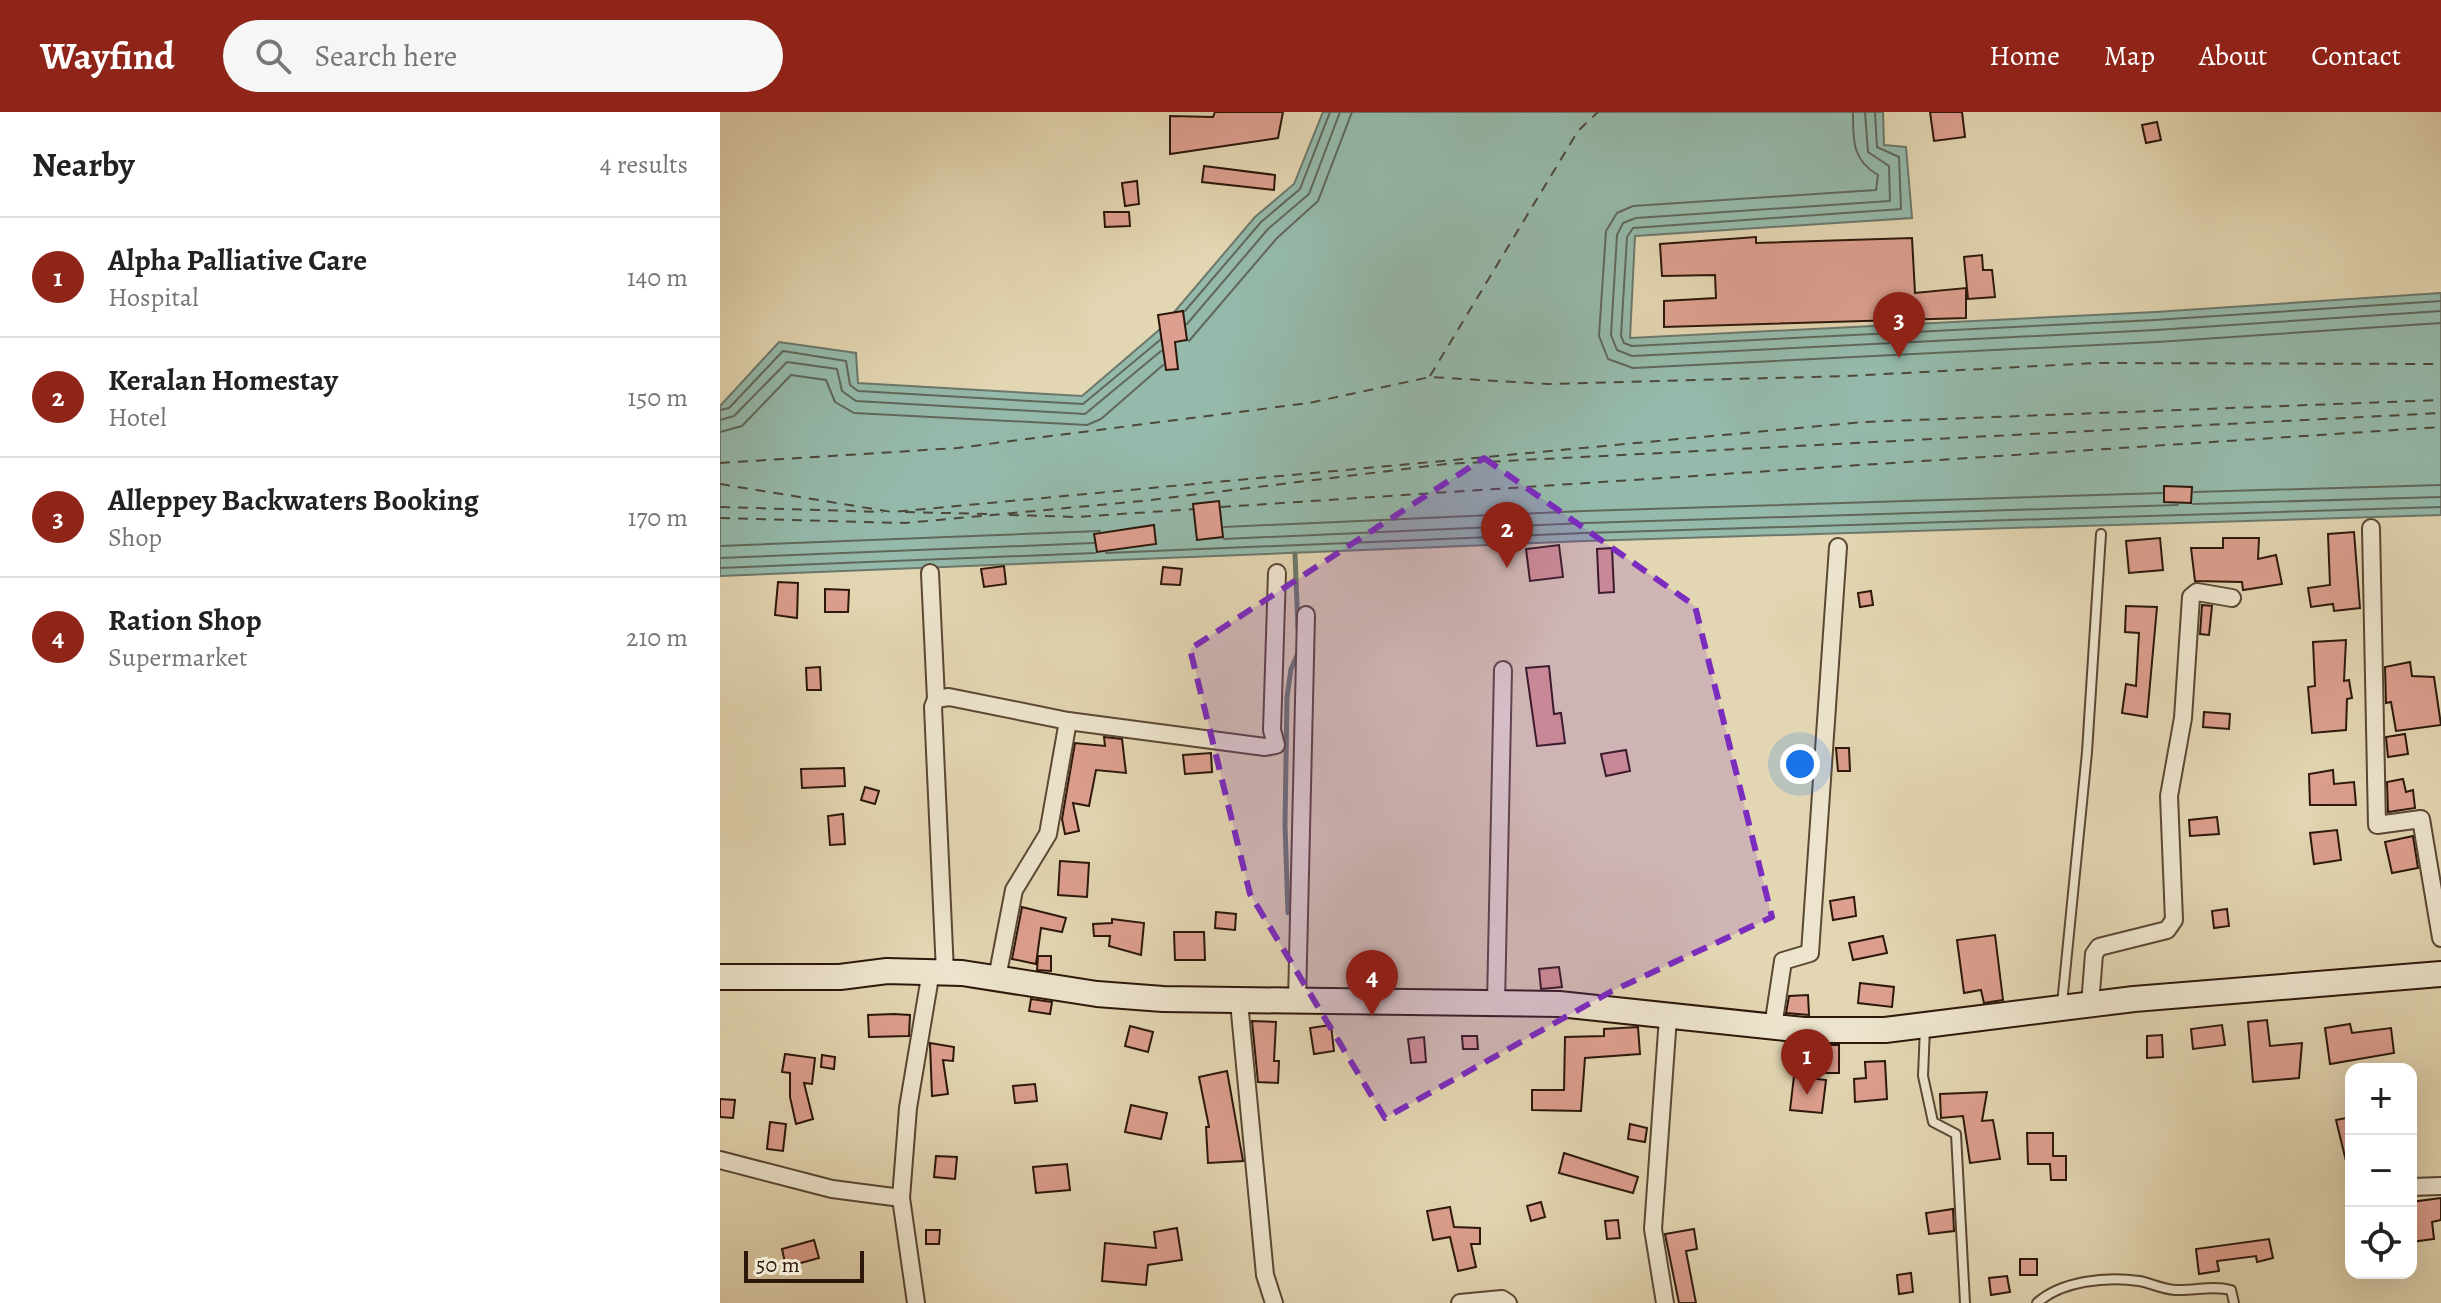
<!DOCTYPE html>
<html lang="en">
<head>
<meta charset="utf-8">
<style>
	:root { --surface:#fff; --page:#f6f6f6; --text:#222; --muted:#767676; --line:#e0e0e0; --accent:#8f2418 }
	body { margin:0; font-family:Alegreya,serif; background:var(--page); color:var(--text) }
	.controls { position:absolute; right:24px; bottom:24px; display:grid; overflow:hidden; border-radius:16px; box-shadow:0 8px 32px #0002 }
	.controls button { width:72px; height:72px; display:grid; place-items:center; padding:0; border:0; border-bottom:2px solid var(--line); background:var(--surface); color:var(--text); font:40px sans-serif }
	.scale { position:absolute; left:24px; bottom:20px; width:120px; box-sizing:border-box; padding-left:8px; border:4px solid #2c170a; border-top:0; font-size:22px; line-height:28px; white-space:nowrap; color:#2c170a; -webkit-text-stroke:6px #ede4cd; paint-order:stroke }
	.you { position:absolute; left:1080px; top:652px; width:28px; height:28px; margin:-20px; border:6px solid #fff; border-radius:50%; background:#1a73e8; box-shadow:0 0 0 12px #1a73e833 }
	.badge { display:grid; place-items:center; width:52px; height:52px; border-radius:50%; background:var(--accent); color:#fff; font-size:26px; font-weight:700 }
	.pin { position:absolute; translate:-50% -66px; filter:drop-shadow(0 2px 4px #0008) }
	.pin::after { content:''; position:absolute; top:42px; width:28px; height:24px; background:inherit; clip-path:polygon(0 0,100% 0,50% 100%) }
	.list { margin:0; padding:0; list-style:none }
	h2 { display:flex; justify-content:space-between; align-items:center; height:104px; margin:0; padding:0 32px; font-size:34px }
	h2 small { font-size:26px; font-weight:400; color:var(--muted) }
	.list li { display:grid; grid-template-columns:52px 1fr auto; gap:24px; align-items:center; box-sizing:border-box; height:120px; padding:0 32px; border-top:2px solid var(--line) }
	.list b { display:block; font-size:30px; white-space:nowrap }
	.list p { margin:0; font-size:26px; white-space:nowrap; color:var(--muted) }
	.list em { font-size:26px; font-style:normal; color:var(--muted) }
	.icon { flex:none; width:44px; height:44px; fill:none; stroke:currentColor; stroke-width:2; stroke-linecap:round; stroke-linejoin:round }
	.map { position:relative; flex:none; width:1721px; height:1191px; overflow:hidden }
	header { display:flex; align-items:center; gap:48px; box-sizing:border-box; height:112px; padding:0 40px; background:var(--accent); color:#fff }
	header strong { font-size:38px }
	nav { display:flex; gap:44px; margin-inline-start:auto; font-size:28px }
	.search { width:560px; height:72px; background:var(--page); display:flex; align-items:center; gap:20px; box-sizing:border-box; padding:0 28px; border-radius:44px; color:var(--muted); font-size:30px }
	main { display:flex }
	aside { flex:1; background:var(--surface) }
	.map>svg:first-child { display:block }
	.water { fill:#95b9ab; stroke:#6b786b; stroke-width:2 }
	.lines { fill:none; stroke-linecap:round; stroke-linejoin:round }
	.shore { stroke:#60685a; stroke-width:2 }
	.stream { stroke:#6b786b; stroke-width:5 }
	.ferry { stroke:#4c483a; stroke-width:2; stroke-dasharray:10 8; stroke-linecap:butt }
	.building { fill:#dd9f8f; stroke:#2c170a; stroke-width:2 }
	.service-casing { stroke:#5a4734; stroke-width:12 }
	.minor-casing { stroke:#5a4734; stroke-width:20 }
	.secondary-casing { stroke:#2c170a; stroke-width:28 }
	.service { stroke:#ede4cd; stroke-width:8 }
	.minor { stroke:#ede4cd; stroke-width:16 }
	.secondary { stroke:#ede4cd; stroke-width:24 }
	.marked { fill:#7b2cbf; fill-opacity:0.2; stroke:#7b2cbf; stroke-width:6; stroke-dasharray:16 10; stroke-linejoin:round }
</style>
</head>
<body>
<header>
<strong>Wayfind</strong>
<div class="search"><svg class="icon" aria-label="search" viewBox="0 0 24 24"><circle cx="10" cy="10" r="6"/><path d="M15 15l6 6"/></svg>Search here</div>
<nav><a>Home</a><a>Map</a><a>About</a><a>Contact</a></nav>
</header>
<main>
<aside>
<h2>Nearby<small>4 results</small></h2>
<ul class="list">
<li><span class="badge">1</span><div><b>Alpha Palliative Care</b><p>Hospital</p></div><em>140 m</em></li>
<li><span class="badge">2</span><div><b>Keralan Homestay</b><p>Hotel</p></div><em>150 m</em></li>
<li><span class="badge">3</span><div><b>Alleppey Backwaters Booking</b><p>Shop</p></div><em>170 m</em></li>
<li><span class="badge">4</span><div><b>Ration Shop</b><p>Supermarket</p></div><em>210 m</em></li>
</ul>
</aside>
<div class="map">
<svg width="1721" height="1191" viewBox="0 0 1721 1191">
	<rect width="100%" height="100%" fill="#e3d6b2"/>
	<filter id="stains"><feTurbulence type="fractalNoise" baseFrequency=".0025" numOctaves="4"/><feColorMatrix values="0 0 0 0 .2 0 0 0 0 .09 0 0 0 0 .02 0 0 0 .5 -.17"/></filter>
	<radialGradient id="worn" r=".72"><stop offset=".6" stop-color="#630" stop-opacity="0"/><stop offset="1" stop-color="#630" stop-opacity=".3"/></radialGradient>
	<path class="water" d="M603,0H1163L1164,33L1186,35L1192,106L915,124L910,226L1435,200L1721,181V403L865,429L0,464V294L59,230L136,241L138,271L362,284L439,218L535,105L574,72Z"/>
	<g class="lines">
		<g class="shore">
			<path d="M1133,0C1133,28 1132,48 1158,63L1156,78L913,94L897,101L886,119L879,224L888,247L913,256L1437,230L1721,211"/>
			<path d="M1145,0L1148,40L1169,54L1170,89L916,106L903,111L897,123L891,223L897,238L912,244L1436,218L1721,199"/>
			<path d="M1155,0L1157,35L1179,45L1181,97L913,116L907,125L901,224L904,231L912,234L1435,208L1721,189"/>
			<path d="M465,199L541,110L580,77L610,0"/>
			<path d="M467,212L548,117L589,82L620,0"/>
			<path d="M469,229L557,126L598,89L632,0"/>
			<path d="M0,298L9,296L63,239L126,249L130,273L138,279L363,292L440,228"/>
			<path d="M0,308L14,304L67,250L117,257L122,279L136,289L365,302L441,239"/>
			<path d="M0,320L22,314L71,263L106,268L115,290L134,301L367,313L381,307L443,253"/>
			<path d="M1474,380L1721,373"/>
			<path d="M1473,392L1721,385"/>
			<path d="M504,415L864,399L1442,381"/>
			<path d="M504,427L865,411L1458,393"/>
			<path d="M0,434L380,419"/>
			<path d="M386,441L865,421L1721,395"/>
			<path d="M0,446L374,431"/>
			<path d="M0,456L375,441"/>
		</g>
		<g class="stream">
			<path d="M575,442L578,517"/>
			<path d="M568,801L565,713L567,585L571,557L579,539"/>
		</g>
		<g class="ferry">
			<path d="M710,264L858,19L878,0"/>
			<path d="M0,351L237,336L589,291L710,265L828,272L1127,264L1376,251L1721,252"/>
			<path d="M0,372L172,400L1143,310L1721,288"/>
			<path d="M0,395L163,400"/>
			<path d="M501,395L1721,315"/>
			<path d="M185,400L267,402"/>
			<path d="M289,403L357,405L475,397"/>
			<path d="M0,406L185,411L422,389L726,352L1721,301"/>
		</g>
	</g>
	<g class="building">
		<path d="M495,0H563L558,26L450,42V4L493,5Z"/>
		<path d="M1210,0H1242L1245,25L1214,29Z"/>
		<path d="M1437,10L1441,28L1426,31L1422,13Z"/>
		<path d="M484,54L555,63L554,78L482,70Z"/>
		<path d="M417,69L419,92L405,94L402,71Z"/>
		<path d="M384,100H409L410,114L385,115Z"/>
		<path d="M1036,125V131L1192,126L1195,181L1246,176V206L944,215V189L996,186L995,163L942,164L940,132Z"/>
		<path d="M1262,143L1263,158H1272L1275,185L1248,187L1244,145Z"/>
		<path d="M463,199L467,228L455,230L458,257L446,258L438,203Z"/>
		<path d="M1444,374L1472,375L1471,391L1444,390Z"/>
		<path d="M499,389L503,425L477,428L473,392Z"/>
		<path d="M434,413L436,432L377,440L374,422Z"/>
		<path d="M1634,420L1640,496L1614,499L1613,492L1591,495L1588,476L1610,473L1608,422Z"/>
		<path d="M1440,426L1443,458L1409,461L1406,429Z"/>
		<path d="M1503,426H1539L1538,447L1556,443L1562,472L1523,478L1522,470L1475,469L1471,436H1503Z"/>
		<path d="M839,433L843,465L810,469L806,437Z"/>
		<path d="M892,436L894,480L879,481L877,437Z"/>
		<path d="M284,454L286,472L264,475L261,457Z"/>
		<path d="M443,455L462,457L460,473L441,472Z"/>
		<path d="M58,470L78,471L77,506L55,503Z"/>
		<path d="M105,477L129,478L128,500H105Z"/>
		<path d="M1151,479L1153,493L1140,495L1138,481Z"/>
		<path d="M1482,493L1492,494L1489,523L1480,522Z"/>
		<path d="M1406,494L1437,495L1427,605L1402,601L1406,572L1416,574L1419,521L1405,520Z"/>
		<path d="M1626,528L1624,569L1629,568L1632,586L1627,587L1626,618L1592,621L1588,575L1595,574L1593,530Z"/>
		<path d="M1690,550L1692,564L1714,565L1721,613L1676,619L1671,590L1666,591L1665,555Z"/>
		<path d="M829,554L834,602L841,601L845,631L817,634L806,556Z"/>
		<path d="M100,555L101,578H87L86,556Z"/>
		<path d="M1484,600L1510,602L1509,617L1483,615Z"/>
		<path d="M1685,622L1688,642L1668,645L1666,625Z"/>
		<path d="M384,625L402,627L406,661L376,658L369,694L353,691L359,719L345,722L342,707L355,631L385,634Z"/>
		<path d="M1116,636H1129L1130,659H1118Z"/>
		<path d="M906,638L910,659L886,664L881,642Z"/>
		<path d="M491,641L492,660L465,662L463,643Z"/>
		<path d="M124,656L125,674L82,676L81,657Z"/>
		<path d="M1613,658L1614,672L1634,670L1636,693H1590L1589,662Z"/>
		<path d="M1683,667L1686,680L1693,678L1695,696L1668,700L1667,670Z"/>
		<path d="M145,675L159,679L155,692L141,688Z"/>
		<path d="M123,702L125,732L110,733L108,704Z"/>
		<path d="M1497,705L1499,722L1470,724L1469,708Z"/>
		<path d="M1617,718L1621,748L1594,752L1590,721Z"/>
		<path d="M1693,724L1698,756L1672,761L1665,730Z"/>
		<path d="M340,749L369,751L367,785L338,783Z"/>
		<path d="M1134,785L1136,804L1113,808L1110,789Z"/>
		<path d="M302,795L346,806L342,820L321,816L316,852L292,847Z"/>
		<path d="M1507,797L1509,814L1494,816L1492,799Z"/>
		<path d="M496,800L516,802L515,818L495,816Z"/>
		<path d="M392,807L424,811L421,843L389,834L390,824H374L373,812L392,811Z"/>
		<path d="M454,820H484L485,848H455Z"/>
		<path d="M1275,823L1283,888L1264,891L1261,878L1244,881L1237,828Z"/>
		<path d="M1163,824L1167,841L1133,848L1129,831Z"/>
		<path d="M318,844H331V859L317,858Z"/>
		<path d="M839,855L842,875L821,877L819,857Z"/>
		<path d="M1140,871L1174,875L1172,895L1138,891Z"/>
		<path d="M1088,883L1089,903L1066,901L1069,884Z"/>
		<path d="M311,887L332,890L330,902L309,899Z"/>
		<path d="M174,902L190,903L189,924L149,925L148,903Z"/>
		<path d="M1547,908L1550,934L1582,931L1579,966L1533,970L1528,910Z"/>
		<path d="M532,909L556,910L554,949H559L558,971L538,970Z"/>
		<path d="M1630,912L1632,921L1671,916L1674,941L1610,952L1605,916Z"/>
		<path d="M611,913L614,939L594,942L590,916Z"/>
		<path d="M1502,913L1505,933L1473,937L1471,917Z"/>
		<path d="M410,914L433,920L428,940L405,934Z"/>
		<path d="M918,915L920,942L865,946L861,999L812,998V978H844L845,925L884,924V917Z"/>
		<path d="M1442,923L1443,945L1427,946V924Z"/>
		<path d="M742,924H757L758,937H743Z"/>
		<path d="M704,925L706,950L691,951L688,927Z"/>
		<path d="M210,931L234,935L233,949L223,948L228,982L212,984Z"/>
		<path d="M1104,933H1119V961H1103Z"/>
		<path d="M65,942L95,946L92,972L84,971L93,1007L76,1012L70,985V961L62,960Z"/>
		<path d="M102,943L115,945L114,957L101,955Z"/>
		<path d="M1165,949L1167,987L1135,990L1134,967L1146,966L1145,950Z"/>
		<path d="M507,959L523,1049L488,1051L486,1015H489L479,965Z"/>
		<path d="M1074,964L1106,968L1102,1001L1070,998Z"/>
		<path d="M315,972L317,989L295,991L293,974Z"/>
		<path d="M1267,980L1262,1009L1273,1008L1280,1047L1250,1051L1243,1004L1221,1006L1220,982Z"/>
		<path d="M0,987L15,988L13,1006L0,1005Z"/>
		<path d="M411,993L447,1001L441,1027L405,1020Z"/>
		<path d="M1631,1005V1049H1626L1616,1008Z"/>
		<path d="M50,1010L66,1012L63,1039L47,1037Z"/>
		<path d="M910,1012L927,1016L925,1030L908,1027Z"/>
		<path d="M1307,1021H1333V1044H1346V1068H1331L1330,1052H1308Z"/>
		<path d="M844,1041L918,1065L913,1081L839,1061Z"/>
		<path d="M216,1044L237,1045L235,1067L214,1065Z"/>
		<path d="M347,1052L350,1078L316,1081L313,1055Z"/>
		<path d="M1721,1086V1108L1712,1110L1714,1127L1691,1130V1090Z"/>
		<path d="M821,1090L825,1105L811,1109L807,1094Z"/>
		<path d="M730,1095L734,1115L760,1116V1132H751L756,1155L738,1159L730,1125L713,1128L707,1099Z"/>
		<path d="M1233,1097L1234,1119L1209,1122L1206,1101Z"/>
		<path d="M898,1108L900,1126L887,1127L885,1109Z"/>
		<path d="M457,1116L462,1148L428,1153L426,1173L382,1169L385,1131L436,1136L434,1120Z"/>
		<path d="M974,1117L977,1137L966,1139L976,1191H959L945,1122Z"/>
		<path d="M206,1118H220L219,1132H206Z"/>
		<path d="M1549,1127L1553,1146L1537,1150L1536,1144L1497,1149L1499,1159L1479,1162L1476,1137Z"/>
		<path d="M94,1128L99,1146L66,1155L62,1137Z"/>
		<rect x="1300" y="1147" width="17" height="16"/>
		<path d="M1191,1161L1193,1180L1179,1182L1177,1163Z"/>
		<path d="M1287,1164L1290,1180L1271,1183L1269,1166Z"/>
	</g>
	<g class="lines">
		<defs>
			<g id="service">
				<path d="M1342,892L1367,640L1381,422"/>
				<path d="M1205,915L1203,964L1213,1010L1236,1022L1245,1191"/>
				<path d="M1317,1191C1341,1169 1387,1164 1419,1169C1431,1171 1441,1177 1455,1178C1475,1179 1492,1173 1511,1178L1514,1191"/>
			</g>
			<g id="minor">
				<path d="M1651,416L1657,713L1701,707L1721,826"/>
				<path d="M210,461L216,587"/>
				<path d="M225,860L213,595L216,587L229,585L348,609L545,635L556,633L552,618L557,461"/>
				<path d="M277,866L294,778L328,722L348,609"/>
				<path d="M519,890L545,1163L554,1191"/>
				<path d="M577,890L586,503"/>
				<path d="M776,891L783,558"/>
				<path d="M1370,893L1374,842L1379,835L1447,818L1454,808L1449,684L1463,606L1471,485L1477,480L1512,486"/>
				<path d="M1053,915L1063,849L1090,841L1118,435"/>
				<path d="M0,1048L112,1077L181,1086"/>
				<path d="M1691,1075L1721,1074"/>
				<path d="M196,1191L181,1086L188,996L211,859"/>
				<path d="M740,1191L782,1187L788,1191"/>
				<path d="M945,1191L933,1117L948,905"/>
			</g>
			<path id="secondary" d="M0,865H120L167,859L242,861L377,882L443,887L839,892L1084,918H1165L1414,887L1721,862"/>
		</defs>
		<use href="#service" class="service-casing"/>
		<use href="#minor" class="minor-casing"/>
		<use href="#secondary" class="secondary-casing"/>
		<use href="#service" class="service"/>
		<use href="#minor" class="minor"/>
		<use href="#secondary" class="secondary"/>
	</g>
	<path class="marked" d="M764,346L975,494L1052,805L892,879L665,1006L530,782L470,537Z"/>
	<rect width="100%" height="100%" filter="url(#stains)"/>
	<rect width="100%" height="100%" fill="url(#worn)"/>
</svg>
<div class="controls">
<button>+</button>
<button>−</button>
<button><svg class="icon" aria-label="locate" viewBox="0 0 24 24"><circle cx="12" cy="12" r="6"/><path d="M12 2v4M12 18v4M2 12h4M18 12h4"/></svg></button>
</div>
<div class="scale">50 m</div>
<div class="you"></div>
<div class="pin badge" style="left:1087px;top:983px">1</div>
<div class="pin badge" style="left:787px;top:456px">2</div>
<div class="pin badge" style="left:1179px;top:246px">3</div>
<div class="pin badge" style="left:652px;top:904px">4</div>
</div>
</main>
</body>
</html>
